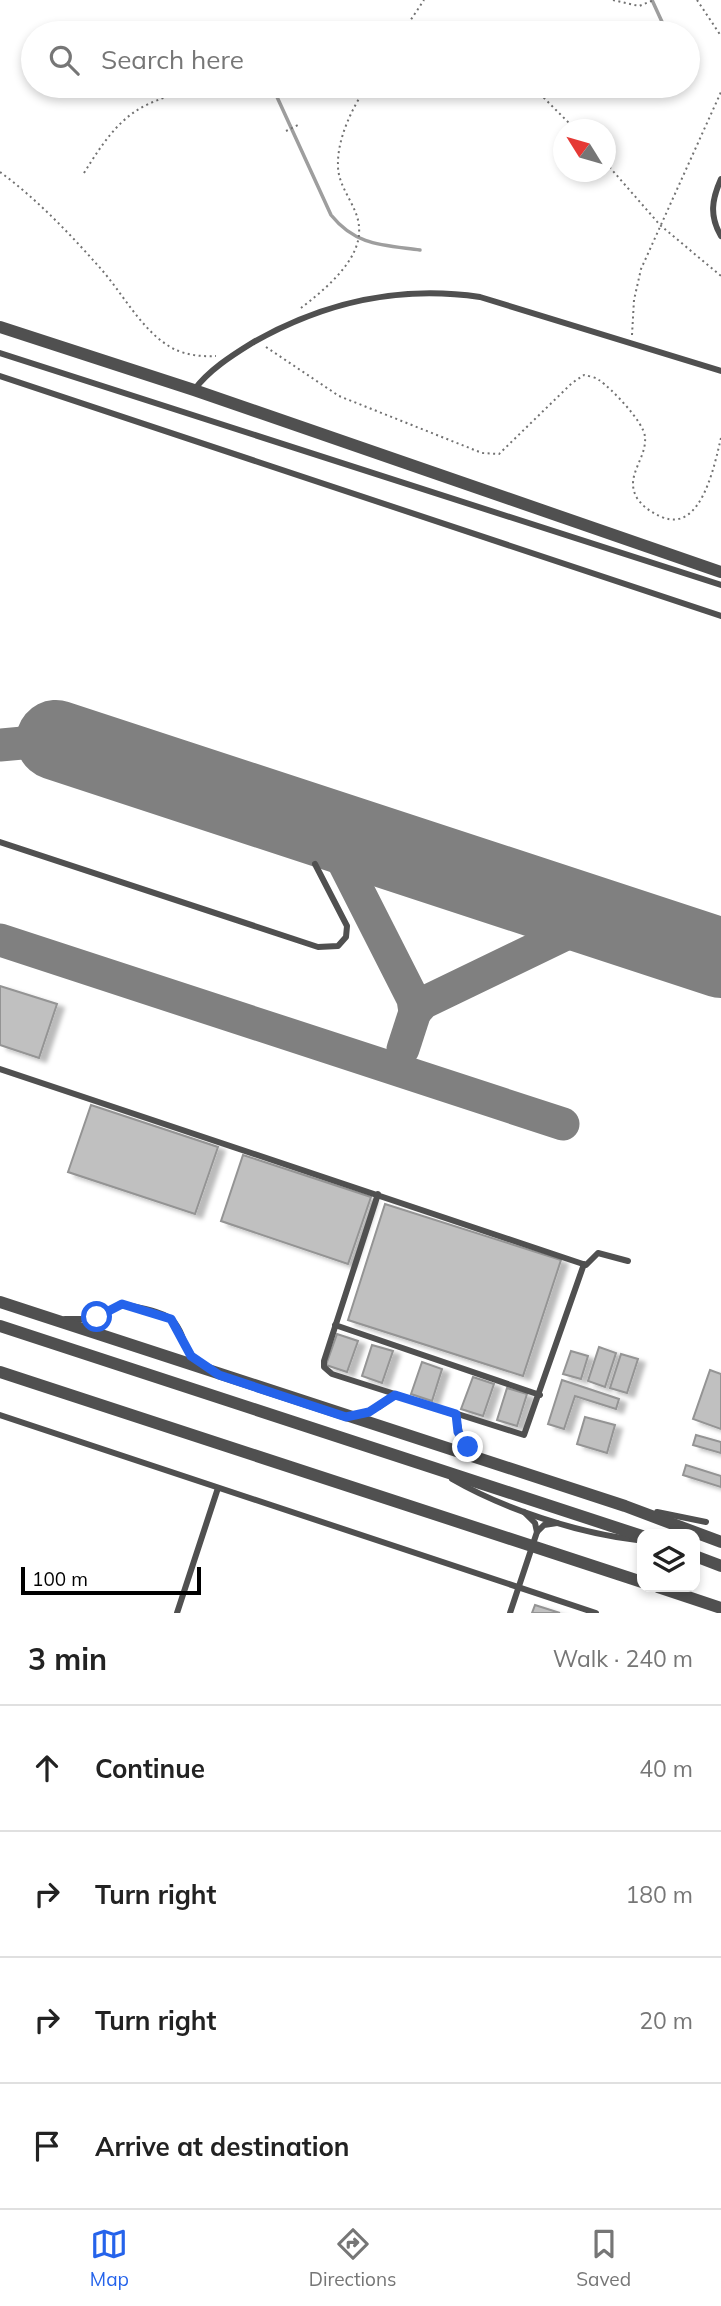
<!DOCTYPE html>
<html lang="en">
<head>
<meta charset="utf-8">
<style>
	:root { --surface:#fff; --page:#f6f6f6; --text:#222; --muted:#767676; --line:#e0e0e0; --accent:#2563eb }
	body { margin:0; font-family:Mulish,sans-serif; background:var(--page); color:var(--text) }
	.controls { position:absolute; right:21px; bottom:21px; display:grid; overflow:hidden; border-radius:14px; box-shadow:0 4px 10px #0003 }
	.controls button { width:63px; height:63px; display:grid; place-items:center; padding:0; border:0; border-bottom:2px solid var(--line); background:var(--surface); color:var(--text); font:35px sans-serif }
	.compass { position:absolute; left:553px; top:119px; width:63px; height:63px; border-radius:50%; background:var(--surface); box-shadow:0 4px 10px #0003; rotate:307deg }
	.scale { position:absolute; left:21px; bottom:18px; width:180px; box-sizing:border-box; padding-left:7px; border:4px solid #000; border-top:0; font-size:19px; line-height:24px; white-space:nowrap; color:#000; -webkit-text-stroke:5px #fff; paint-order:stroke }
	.stop { position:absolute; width:21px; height:21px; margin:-16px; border:5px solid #2563eb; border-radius:50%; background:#fff }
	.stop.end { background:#2563eb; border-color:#fff; box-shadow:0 2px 7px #0008 }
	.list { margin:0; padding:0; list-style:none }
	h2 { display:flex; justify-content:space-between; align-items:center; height:91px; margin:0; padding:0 28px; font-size:30px }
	h2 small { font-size:23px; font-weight:400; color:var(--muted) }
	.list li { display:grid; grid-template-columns:46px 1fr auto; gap:21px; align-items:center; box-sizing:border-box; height:126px; padding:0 28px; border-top:2px solid var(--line) }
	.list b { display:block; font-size:26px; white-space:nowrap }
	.list em { font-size:23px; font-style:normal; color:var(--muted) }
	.icon { flex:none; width:38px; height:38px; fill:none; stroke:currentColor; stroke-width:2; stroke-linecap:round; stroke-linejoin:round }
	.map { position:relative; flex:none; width:721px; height:1613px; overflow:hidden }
	.search { position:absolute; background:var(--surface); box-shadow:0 4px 10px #0003; left:21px; right:21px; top:21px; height:77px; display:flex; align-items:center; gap:18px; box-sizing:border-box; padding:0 24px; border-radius:38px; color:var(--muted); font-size:26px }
	.sheet { height:595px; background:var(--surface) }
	nav { display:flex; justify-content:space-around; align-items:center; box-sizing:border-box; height:98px; border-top:2px solid var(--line); background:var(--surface); font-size:19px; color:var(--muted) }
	nav a { display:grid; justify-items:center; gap:4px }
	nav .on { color:var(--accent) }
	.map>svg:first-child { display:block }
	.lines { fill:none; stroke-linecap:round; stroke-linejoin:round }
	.stream { stroke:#9e9e9e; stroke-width:3.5 }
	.taxiway { stroke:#808080; stroke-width:33 }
	.runway { stroke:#808080; stroke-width:80 }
	.building { fill:#c0c0c0; stroke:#949494; stroke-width:2; filter:url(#shadow) }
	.path { stroke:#727272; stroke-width:2; stroke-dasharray:2 3.5; stroke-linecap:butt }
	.lane { stroke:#505050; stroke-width:6 }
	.street { stroke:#505050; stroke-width:12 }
	.route { stroke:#2563eb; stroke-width:9 }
</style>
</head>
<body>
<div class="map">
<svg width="721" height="1613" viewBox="0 0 721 1613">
	<defs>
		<filter id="shadow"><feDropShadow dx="7" dy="4" stdDeviation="2" flood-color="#0004"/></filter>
	</defs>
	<rect width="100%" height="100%" fill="#fff"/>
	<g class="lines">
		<g class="stream">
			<path d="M652,0L663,24L671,33"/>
			<path d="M688,51L690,53"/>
			<path d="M272,86L331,215C356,246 383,245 420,250"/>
		</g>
		<g class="taxiway">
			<path d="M0,745L56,740"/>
			<path d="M318,825L334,843L344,863L413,999L415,1012L423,1003L564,935L585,925L609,921"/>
			<path d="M0,940L563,1124"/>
			<path d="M712,955L721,960"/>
			<path d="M403,1049L415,1012"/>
		</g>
		<path class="runway" d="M56,740L721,958"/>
	</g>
	<g class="building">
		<path d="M0,986L57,1004L39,1058L0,1045Z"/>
		<path d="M91,1105L218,1147L195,1214L68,1172Z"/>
		<path d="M243,1155L371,1197L348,1264L221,1221Z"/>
		<path d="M385,1204L561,1260L523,1376L348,1320Z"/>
		<path d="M337,1334L358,1341L347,1372L326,1365Z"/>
		<path d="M372,1345L393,1351L382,1383L362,1376Z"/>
		<path d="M599,1347L616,1353L605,1387L588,1381Z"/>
		<path d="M571,1351L588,1356L581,1379L563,1374Z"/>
		<path d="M621,1354L638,1359L627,1393L610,1388Z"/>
		<path d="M422,1362L442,1369L432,1401L411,1394Z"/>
		<path d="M710,1370L721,1374V1429L693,1419Z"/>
		<path d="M473,1377L494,1384L483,1416L461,1409Z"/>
		<path d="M562,1380L619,1399L616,1409L575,1396L564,1429L548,1424Z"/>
		<path d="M507,1388L527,1394L517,1426L497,1420Z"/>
		<path d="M585,1417L615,1425L607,1453L577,1444Z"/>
		<path d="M696,1435L721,1442V1453L693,1445Z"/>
		<path d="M686,1465L721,1476V1487L683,1475Z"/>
		<path d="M535,1605L560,1613H532Z"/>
	</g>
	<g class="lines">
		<g class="path">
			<path d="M613,0L639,6L654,0"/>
			<path d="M697,0L721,36"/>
			<path d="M402,33L424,0"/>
			<path d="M532,86L576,130"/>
			<path d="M286,131L300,124"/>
			<path d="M606,163L660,225L721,276"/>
			<path d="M0,172C37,199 71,235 101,269C124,295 143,333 174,349C186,355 203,357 216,356"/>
			<path d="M84,173C122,111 139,101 210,86"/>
			<path d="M301,308C324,290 362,260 359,227C358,206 338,188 338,166C337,139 352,108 367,86"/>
			<path d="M632,335L634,300L641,269L721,92"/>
			<path d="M266,347L339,396L482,453L499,454L572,383L584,375C588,376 595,377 599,380C611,388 644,422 645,437C647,459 624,476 637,498C643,507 652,513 662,517C702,534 715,462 721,438"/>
		</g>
		<g class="lane">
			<path d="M721,179C712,199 709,216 721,236"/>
			<path d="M0,353L721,585"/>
			<path d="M0,376L721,616"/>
			<path d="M194,390C209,370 231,356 252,343C324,302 398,285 480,297L721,371"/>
			<path d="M0,842L318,947L338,946L346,937L347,926L315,864"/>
			<path d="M0,1069L586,1265L598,1253L628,1261"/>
			<path d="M378,1194L324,1361V1367L332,1374L524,1435L584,1264"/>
			<path d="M65,1319H92L122,1304C135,1307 167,1311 175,1323C189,1342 178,1347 203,1364"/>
			<path d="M335,1325L540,1395"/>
			<path d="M456,1414L461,1438L477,1454"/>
			<path d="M0,1415L596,1613"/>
			<path d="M357,1415L379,1407L395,1395"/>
			<path d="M452,1479C504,1509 577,1533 637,1540"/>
			<path d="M524,1512L535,1523L537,1532L544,1525L557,1523"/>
			<path d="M657,1512L706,1522"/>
			<path d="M177,1613L218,1488"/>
			<path d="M510,1613L537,1532"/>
		</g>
		<g class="street">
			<path d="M0,327L194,390L721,572"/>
			<path d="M0,1302L625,1506L721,1542"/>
			<path d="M0,1326L642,1536"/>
			<path d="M0,1372L642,1582"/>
			<path d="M695,1556L721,1566"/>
			<path d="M658,1587L721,1608"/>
		</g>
	</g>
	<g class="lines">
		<path class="route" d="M97,1317L122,1304L171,1319L191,1356L219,1375L270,1392L346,1417L369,1412L395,1395L456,1414L458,1432L468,1447"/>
	</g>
</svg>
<div class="controls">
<button><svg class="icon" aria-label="layers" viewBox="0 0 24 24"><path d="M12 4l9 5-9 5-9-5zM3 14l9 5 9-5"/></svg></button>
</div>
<svg class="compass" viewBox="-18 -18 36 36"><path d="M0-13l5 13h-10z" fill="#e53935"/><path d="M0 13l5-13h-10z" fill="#767676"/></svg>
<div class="scale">100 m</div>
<div class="stop" style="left:97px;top:1317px"></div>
<div class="stop end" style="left:468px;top:1447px"></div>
<div class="search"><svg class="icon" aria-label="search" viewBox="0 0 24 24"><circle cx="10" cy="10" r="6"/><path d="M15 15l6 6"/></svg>Search here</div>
</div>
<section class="sheet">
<h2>3 min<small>Walk · 240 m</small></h2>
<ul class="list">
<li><svg class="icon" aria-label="ahead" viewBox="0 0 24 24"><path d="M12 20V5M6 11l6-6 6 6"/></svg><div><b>Continue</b></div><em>40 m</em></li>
<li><svg class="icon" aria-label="right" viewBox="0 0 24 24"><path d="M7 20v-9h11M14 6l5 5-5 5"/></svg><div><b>Turn right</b></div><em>180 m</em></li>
<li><svg class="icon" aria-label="right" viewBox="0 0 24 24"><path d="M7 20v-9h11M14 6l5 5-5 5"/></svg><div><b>Turn right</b></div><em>20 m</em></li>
<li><svg class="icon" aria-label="arrive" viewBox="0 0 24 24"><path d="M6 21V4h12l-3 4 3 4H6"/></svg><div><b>Arrive at destination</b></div></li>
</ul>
</section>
<nav>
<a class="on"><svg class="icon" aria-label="map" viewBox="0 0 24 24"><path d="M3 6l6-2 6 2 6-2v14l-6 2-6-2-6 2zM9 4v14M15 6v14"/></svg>Map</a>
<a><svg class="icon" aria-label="directions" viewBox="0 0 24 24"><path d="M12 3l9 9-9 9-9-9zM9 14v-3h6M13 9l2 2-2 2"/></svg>Directions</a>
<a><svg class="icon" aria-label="saved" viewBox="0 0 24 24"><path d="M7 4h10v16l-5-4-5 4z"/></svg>Saved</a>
</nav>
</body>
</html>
